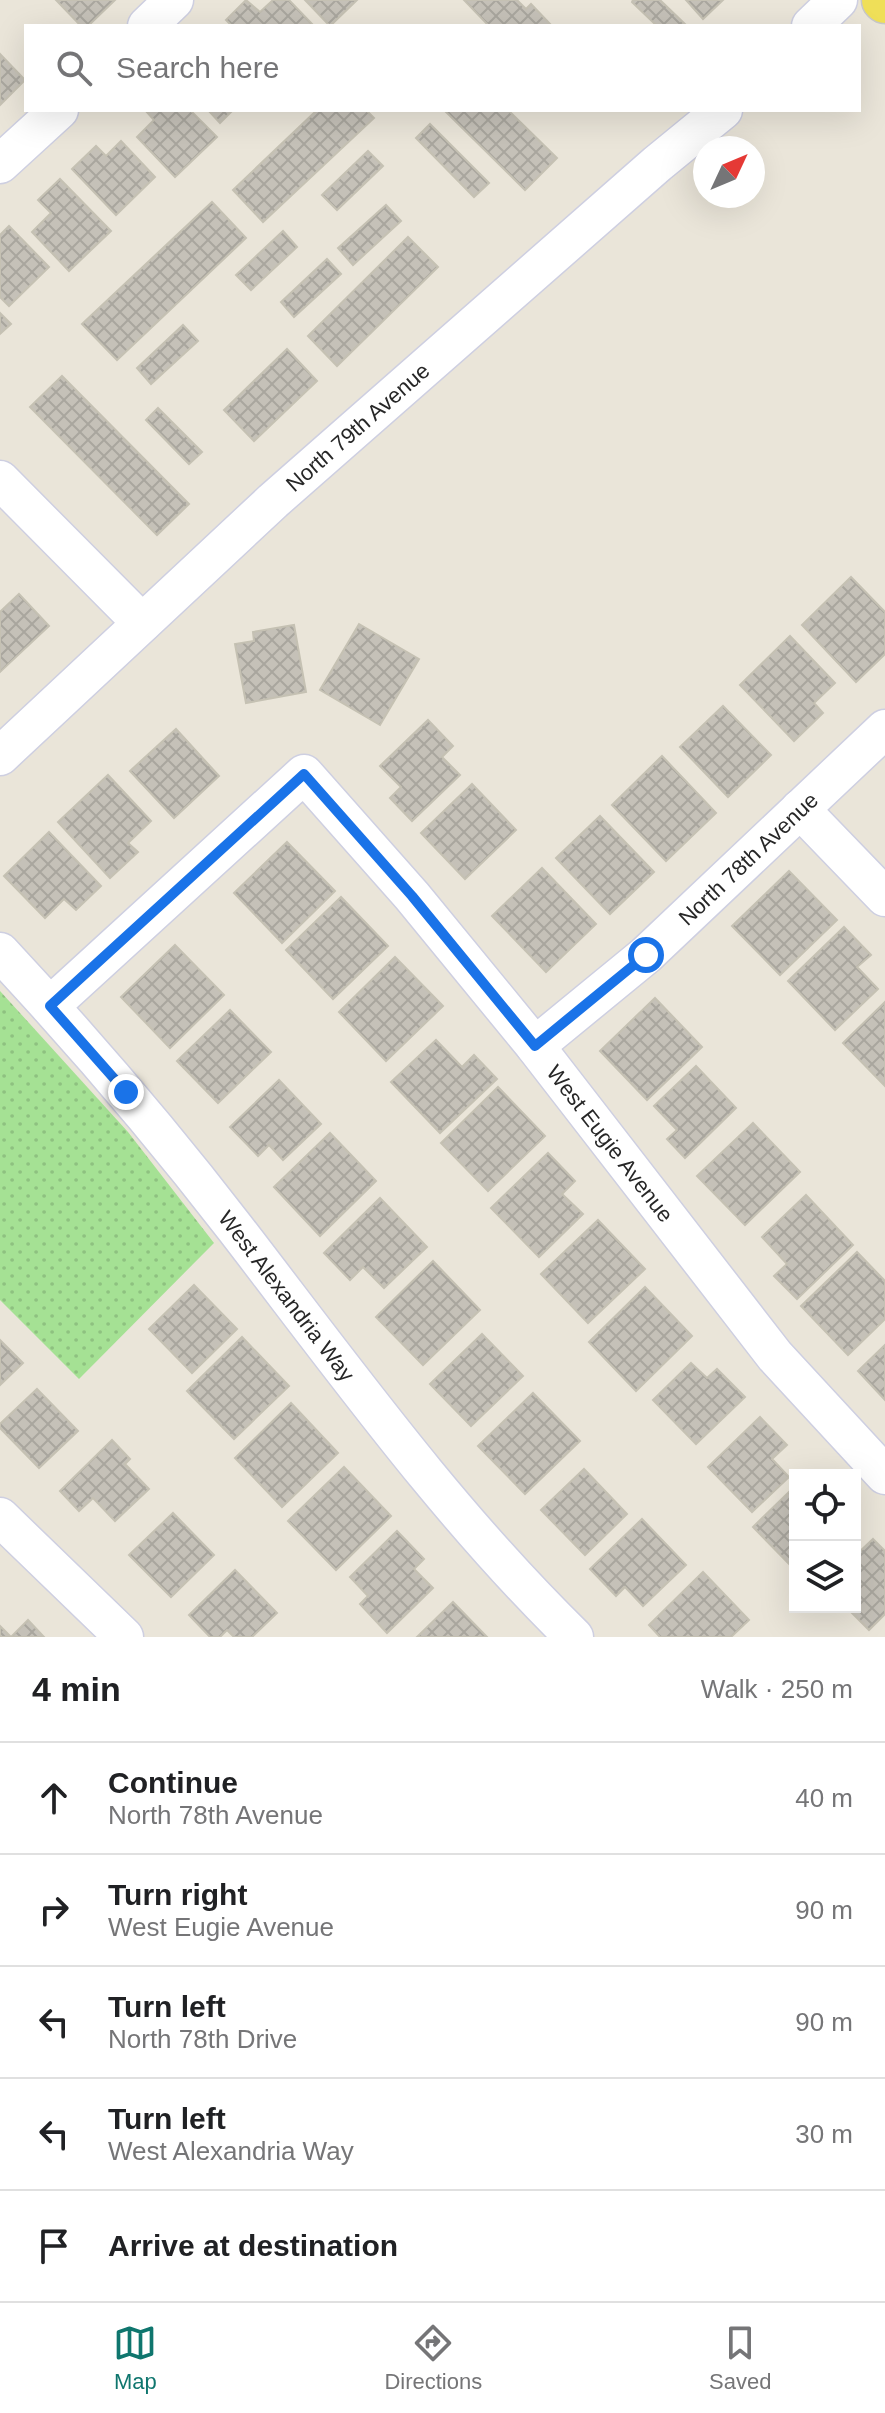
<!DOCTYPE html>
<html lang="en">
<head>
<meta charset="utf-8">
<style>
	:root { --surface:#fff; --page:#f2f2f2; --text:#202124; --muted:#757577; --line:#e0e0e0; --accent:#0f766e }
	body { margin:0; font-family:Arial,sans-serif; background:var(--page); color:var(--text) }
	.controls { position:absolute; right:24px; bottom:24px; display:grid; overflow:hidden; border-radius:0px; box-shadow:0 8px 32px #0002 }
	.controls button { width:72px; height:72px; display:grid; place-items:center; padding:0; border:0; border-bottom:2px solid var(--line); background:var(--surface); color:var(--text); font:40px sans-serif }
	.compass { position:absolute; left:693px; top:136px; width:72px; height:72px; border-radius:50%; background:var(--surface); box-shadow:0 8px 32px #0002; rotate:46deg }
	.stop { position:absolute; width:24px; height:24px; margin:-18px; border:6px solid #1a73e8; border-radius:50%; background:#fff }
	.stop.end { background:#1a73e8; border-color:#fff; box-shadow:0 2px 8px #0008 }
	.list { margin:0; padding:0; list-style:none }
	h2 { display:flex; justify-content:space-between; align-items:center; height:104px; margin:0; padding:0 32px; font-size:34px }
	h2 small { font-size:26px; font-weight:400; color:var(--muted) }
	.list li { display:grid; grid-template-columns:52px 1fr auto; gap:24px; align-items:center; box-sizing:border-box; height:112px; padding:0 32px; border-top:2px solid var(--line) }
	.list b { display:block; font-size:30px; white-space:nowrap }
	.list p { margin:0; font-size:26px; white-space:nowrap; color:var(--muted) }
	.list em { font-size:26px; font-style:normal; color:var(--muted) }
	.icon { flex:none; width:44px; height:44px; fill:none; stroke:currentColor; stroke-width:2; stroke-linecap:round; stroke-linejoin:round }
	.map { position:relative; flex:none; width:885px; height:1637px; overflow:hidden }
	.search { position:absolute; background:var(--surface); box-shadow:0 8px 32px #0002; left:24px; right:24px; top:24px; height:88px; display:flex; align-items:center; gap:20px; box-sizing:border-box; padding:0 28px; border-radius:0px; color:var(--muted); font-size:30px }
	.sheet { height:664px; background:var(--surface) }
	nav { display:flex; justify-content:space-around; align-items:center; box-sizing:border-box; height:112px; border-top:2px solid var(--line); background:var(--surface); font-size:22px; color:var(--muted) }
	nav a { display:grid; justify-items:center; gap:4px }
	nav .on { color:var(--accent) }
	.map>svg:first-child { display:block }
	.park { fill:url(#park-dots) }
	.building { fill:url(#building-cross-hatch); stroke:#c5c1b3; stroke-width:2 }
	.lines { fill:none; stroke-linecap:round; stroke-linejoin:round }
	.minor-casing { stroke:#cecfe1; stroke-width:41 }
	.major-casing { stroke:#c7c7c7; stroke-width:47 }
	.minor { stroke:#fff; stroke-width:38 }
	.major { stroke:#efdf58; stroke-width:44 }
	.route { stroke:#1a73e8; stroke-width:10 }
	.labels { text-anchor:middle; dominant-baseline:central; stroke-width:8; stroke-linejoin:round; paint-order:stroke }
	.street-label { font-size:22px; fill:#272727; stroke:#fff }
</style>
</head>
<body>
<div class="map">
<svg width="885" height="1637" viewBox="0 0 885 1637">
	<defs>
		<pattern id="park-dots" width="8" height="8" patternUnits="userSpaceOnUse" patternTransform="scale(2)"><rect width="8" height="8" fill="#a5e194"/><path d="M2 2h.1M6 6h.1" fill="none" stroke="#8ec180" stroke-width="1.8" stroke-linecap="round"/></pattern>
		<pattern id="building-cross-hatch" width="8" height="8" patternUnits="userSpaceOnUse" patternTransform="scale(2)"><rect width="8" height="8" fill="#c5c1b8"/><path d="M0 0l8 8M0 8l8-8" fill="none" stroke="#a9a69e"/></pattern>
	</defs>
	<rect width="100%" height="100%" fill="#eae5d9"/>
	<path class="park" d="M0,991L128,1132L214,1243L79,1379L0,1300Z"/>
	<g class="building">
		<path d="M56,0H115L88,26H81Z"/>
		<path d="M246,0L260,12L273,0H289L314,26H232L226,20Z"/>
		<path d="M305,0H357L330,26Z"/>
		<path d="M464,0H517L526,9L531,4L552,26H489Z"/>
		<path d="M633,0H660L687,26H657L632,2Z"/>
		<path d="M686,0H723L703,19Z"/>
		<path d="M0,54L25,80L0,105Z"/>
		<path d="M145,110H190L217,137L175,177L137,137L154,120Z"/>
		<path d="M208,110H233L220,123Z"/>
		<path d="M317,110H366L374,118L263,222L233,190Z"/>
		<path d="M444,110H508L557,158L525,190Z"/>
		<path d="M430,124L489,183L474,197L416,138Z"/>
		<path d="M121,141L155,177L116,215L72,169L96,146L106,156Z"/>
		<path d="M368,151L383,166L337,210L322,195Z"/>
		<path d="M60,179L111,231L69,271L32,232L51,213L38,200Z"/>
		<path d="M212,202L246,238L117,360L82,324Z"/>
		<path d="M386,205L401,221L353,265L338,248Z"/>
		<path d="M9,226L49,267L9,306L0,297V235Z"/>
		<path d="M283,231L297,247L251,290L236,275Z"/>
		<path d="M408,237L438,267L337,366L308,336Z"/>
		<path d="M327,259L341,274L294,317L281,302Z"/>
		<path d="M0,313L11,324L0,334Z"/>
		<path d="M183,325L198,341L151,384L137,368Z"/>
		<path d="M287,349L317,381L254,441L224,410Z"/>
		<path d="M62,376L189,504L157,535L30,407Z"/>
		<path d="M158,408L202,452L189,464L146,420Z"/>
		<path d="M851,577L885,612V654L856,682L802,625Z"/>
		<path d="M19,594L49,626L0,672V612Z"/>
		<path d="M359,624L419,659L380,725L320,690Z"/>
		<path d="M294,625L306,692L246,703L235,644L254,641L253,632Z"/>
		<path d="M790,636L835,683L814,703L823,713L794,741L740,685Z"/>
		<path d="M723,706L771,755L728,797L680,747Z"/>
		<path d="M428,720L453,746L442,757L460,775L412,821L390,798L401,787L380,766Z"/>
		<path d="M176,729L219,776L174,818L130,771Z"/>
		<path d="M662,756L716,813L666,861L612,805Z"/>
		<path d="M108,775L151,821L128,843L138,852L110,878L58,822Z"/>
		<path d="M472,784L516,830L465,879L421,833Z"/>
		<path d="M600,816L654,872L610,914L556,858Z"/>
		<path d="M49,832L101,886L76,910L64,899L45,918L4,876Z"/>
		<path d="M287,842L335,891L282,943L234,893Z"/>
		<path d="M542,868L596,924L546,972L492,916Z"/>
		<path d="M789,871L837,920L780,975L732,926Z"/>
		<path d="M341,897L388,946L333,999L286,950Z"/>
		<path d="M844,927L871,955L857,967L878,989L835,1030L788,981Z"/>
		<path d="M175,945L224,995L170,1048L121,997Z"/>
		<path d="M395,957L443,1006L386,1061L339,1012Z"/>
		<path d="M655,998L702,1047L647,1100L600,1051Z"/>
		<path d="M885,1002V1086L843,1043Z"/>
		<path d="M230,1010L271,1052L218,1103L177,1061Z"/>
		<path d="M436,1040L462,1067L474,1055L497,1079L440,1133L391,1082Z"/>
		<path d="M696,1066L736,1108L685,1158L667,1139L677,1130L654,1106Z"/>
		<path d="M279,1080L321,1124L283,1160L269,1145L258,1156L230,1127Z"/>
		<path d="M498,1087L545,1136L488,1191L441,1143Z"/>
		<path d="M753,1123L800,1172L745,1225L697,1176Z"/>
		<path d="M330,1133L376,1181L320,1236L274,1187Z"/>
		<path d="M548,1153L575,1181L562,1194L583,1214L539,1257L491,1208Z"/>
		<path d="M806,1195L853,1245L797,1299L774,1276L787,1264L762,1237Z"/>
		<path d="M380,1198L427,1247L384,1288L363,1267L350,1280L324,1253Z"/>
		<path d="M598,1220L645,1269L588,1323L541,1274Z"/>
		<path d="M857,1252L885,1281V1319L848,1355L801,1306Z"/>
		<path d="M433,1261L480,1310L423,1365L376,1317Z"/>
		<path d="M194,1285L237,1329L192,1373L149,1329Z"/>
		<path d="M645,1287L692,1336L636,1391L589,1342Z"/>
		<path d="M482,1334L523,1376L471,1426L430,1384Z"/>
		<path d="M242,1337L289,1386L234,1439L187,1391Z"/>
		<path d="M0,1340L23,1363L0,1385Z"/>
		<path d="M885,1345V1400L858,1371Z"/>
		<path d="M691,1363L707,1378L717,1369L745,1397L696,1444L653,1400Z"/>
		<path d="M37,1389L78,1431L39,1468L0,1428V1424Z"/>
		<path d="M533,1393L580,1441L525,1494L478,1446Z"/>
		<path d="M291,1403L338,1453L282,1507L235,1458Z"/>
		<path d="M760,1417L787,1445L772,1459L789,1477L752,1512L708,1467Z"/>
		<path d="M112,1440L130,1459L125,1464L149,1489L115,1521L93,1498L79,1511L60,1491Z"/>
		<path d="M344,1467L391,1516L336,1570L288,1521Z"/>
		<path d="M584,1469L627,1514L585,1555L541,1510Z"/>
		<path d="M795,1486V1570L753,1527Z"/>
		<path d="M173,1513L214,1555L171,1597L129,1555Z"/>
		<path d="M642,1519L686,1565L643,1606L625,1587L616,1596L590,1569Z"/>
		<path d="M397,1531L424,1559L414,1569L433,1588L387,1633L360,1604L368,1596L350,1577Z"/>
		<path d="M873,1539L885,1551V1614L869,1630L846,1607H855V1556Z"/>
		<path d="M235,1570L277,1613L252,1637H234L227,1630L220,1637H210L189,1615Z"/>
		<path d="M703,1572L749,1620L731,1637H660L649,1625Z"/>
		<path d="M453,1602L487,1637H417Z"/>
		<path d="M28,1620L44,1637H0V1626L11,1637Z"/>
	</g>
	<g class="lines">
		<defs>
			<g id="minor">
				<path d="M147,26L174,0"/>
				<path d="M811,26L838,0"/>
				<path d="M0,164L59,110"/>
				<path d="M0,480L142,623"/>
				<path id="s1" d="M0,756L273,501L657,164L723,110"/>
				<path d="M800,809L885,897"/>
				<path id="s2" d="M0,952C82,1040 161,1132 235,1228C343,1368 447,1513 574,1637"/>
				<path id="s3" d="M50,1006L304,774L412,896L535,1046L775,1356L885,1475"/>
				<path id="s4" d="M535,1046L646,955L885,729"/>
				<path d="M0,1517L124,1637"/>
			</g>
			<path id="major" d="M884,0L885,1"/>
		</defs>
		<use href="#minor" class="minor-casing"/>
		<use href="#major" class="major-casing"/>
		<use href="#minor" class="minor"/>
		<use href="#major" class="major"/>
	</g>
	<g class="lines">
		<path class="route" d="M126,1092L50,1006L304,774L412,896L535,1046L646,955"/>
	</g>
	<g class="labels">
		<g class="street-label">
			<text stroke="none"><textPath href="#s1" startOffset="486">North 79th Avenue</textPath></text>
			<text stroke="none"><textPath href="#s4" startOffset="284">North 78th Avenue</textPath></text>
			<text stroke="none"><textPath href="#s3" startOffset="824">West Eugie Avenue</textPath></text>
			<text stroke="none"><textPath href="#s2" startOffset="448">West Alexandria Way</textPath></text>
		</g>
	</g>
</svg>
<div class="controls">
<button><svg class="icon" aria-label="locate" viewBox="0 0 24 24"><circle cx="12" cy="12" r="6"/><path d="M12 2v4M12 18v4M2 12h4M18 12h4"/></svg></button>
<button><svg class="icon" aria-label="layers" viewBox="0 0 24 24"><path d="M12 4l9 5-9 5-9-5zM3 14l9 5 9-5"/></svg></button>
</div>
<svg class="compass" viewBox="-18 -18 36 36"><path d="M0-13l5 13h-10z" fill="#e53935"/><path d="M0 13l5-13h-10z" fill="#757577"/></svg>
<div class="stop" style="left:646px;top:955px"></div>
<div class="stop end" style="left:126px;top:1092px"></div>
<div class="search"><svg class="icon" aria-label="search" viewBox="0 0 24 24"><circle cx="10" cy="10" r="6"/><path d="M15 15l6 6"/></svg>Search here</div>
</div>
<section class="sheet">
<h2>4 min<small>Walk · 250 m</small></h2>
<ul class="list">
<li><svg class="icon" aria-label="ahead" viewBox="0 0 24 24"><path d="M12 20V5M6 11l6-6 6 6"/></svg><div><b>Continue</b><p>North 78th Avenue</p></div><em>40 m</em></li>
<li><svg class="icon" aria-label="right" viewBox="0 0 24 24"><path d="M7 20v-9h11M14 6l5 5-5 5"/></svg><div><b>Turn right</b><p>West Eugie Avenue</p></div><em>90 m</em></li>
<li><svg class="icon" aria-label="left" viewBox="0 0 24 24"><path d="M17 20v-9H6M10 6l-5 5 5 5"/></svg><div><b>Turn left</b><p>North 78th Drive</p></div><em>90 m</em></li>
<li><svg class="icon" aria-label="left" viewBox="0 0 24 24"><path d="M17 20v-9H6M10 6l-5 5 5 5"/></svg><div><b>Turn left</b><p>West Alexandria Way</p></div><em>30 m</em></li>
<li><svg class="icon" aria-label="arrive" viewBox="0 0 24 24"><path d="M6 21V4h12l-3 4 3 4H6"/></svg><div><b>Arrive at destination</b></div></li>
</ul>
</section>
<nav>
<a class="on"><svg class="icon" aria-label="map" viewBox="0 0 24 24"><path d="M3 6l6-2 6 2 6-2v14l-6 2-6-2-6 2zM9 4v14M15 6v14"/></svg>Map</a>
<a><svg class="icon" aria-label="directions" viewBox="0 0 24 24"><path d="M12 3l9 9-9 9-9-9zM9 14v-3h6M13 9l2 2-2 2"/></svg>Directions</a>
<a><svg class="icon" aria-label="saved" viewBox="0 0 24 24"><path d="M7 4h10v16l-5-4-5 4z"/></svg>Saved</a>
</nav>
</body>
</html>
